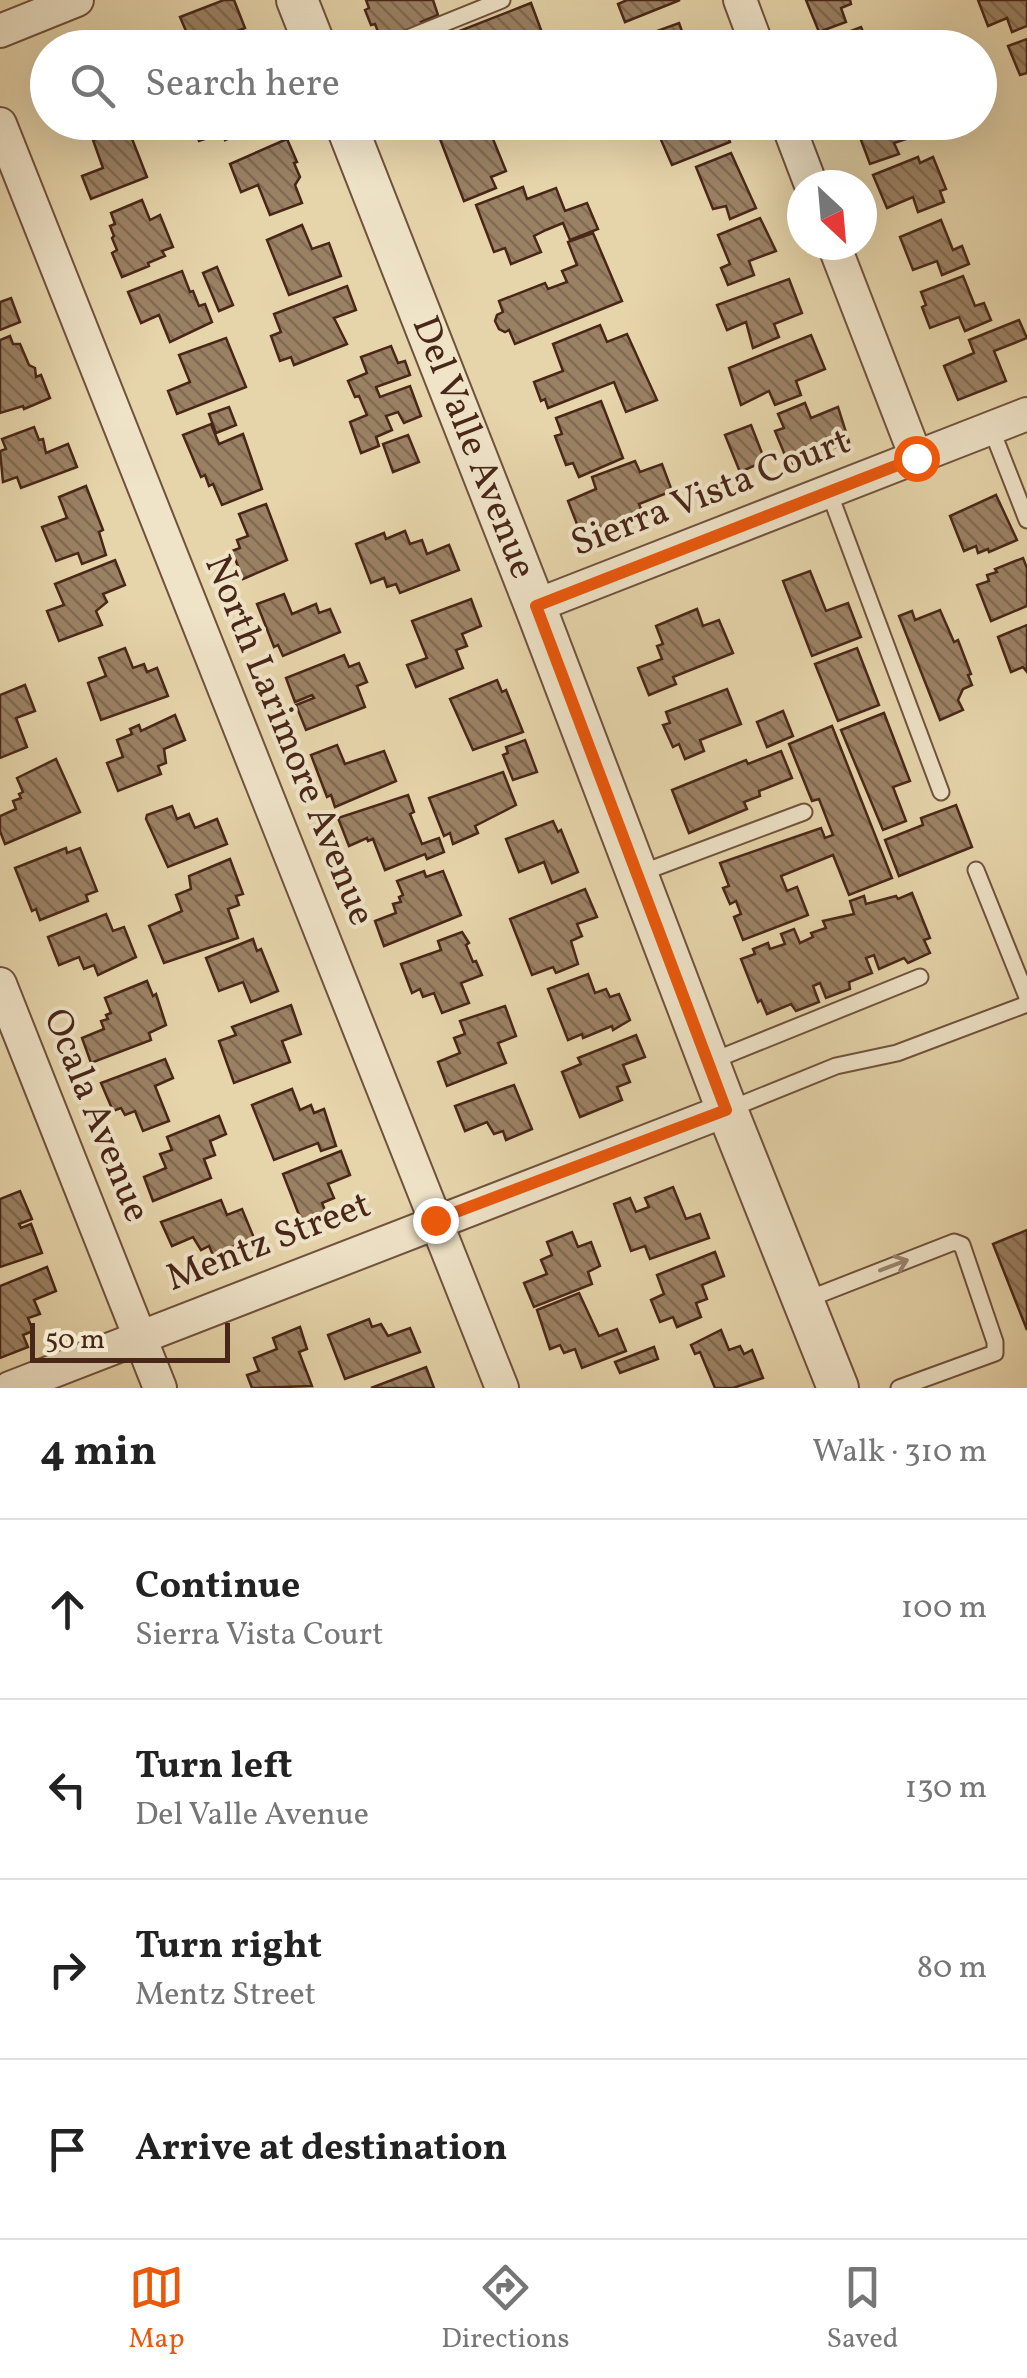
<!DOCTYPE html>
<html lang="en">
<head>
<meta charset="utf-8">
<style>
	:root { --surface:#fff; --page:#f6f6f6; --text:#222; --muted:#767676; --line:#e0e0e0; --accent:#ea580c }
	body { margin:0; font-family:Vollkorn,serif; background:var(--page); color:var(--text) }
	.compass { position:absolute; left:787px; top:170px; width:90px; height:90px; border-radius:50%; background:var(--surface); box-shadow:0 10px 40px #0002; rotate:154deg }
	.scale { position:absolute; left:30px; bottom:25px; width:200px; box-sizing:border-box; padding-left:10px; border:5px solid #492718; border-top:0; font-size:28px; line-height:35px; white-space:nowrap; color:#492718; -webkit-text-stroke:8px #efe3c8; paint-order:stroke }
	.stop { position:absolute; width:30px; height:30px; margin:-22px; border:8px solid #ea580c; border-radius:50%; background:#fff }
	.stop.end { background:#ea580c; border-color:#fff; box-shadow:0 2px 10px #0008 }
	.list { margin:0; padding:0; list-style:none }
	h2 { display:flex; justify-content:space-between; align-items:center; height:130px; margin:0; padding:0 40px; font-size:42px }
	h2 small { font-size:32px; font-weight:400; color:var(--muted) }
	.list li { display:grid; grid-template-columns:65px 1fr auto; gap:30px; align-items:center; box-sizing:border-box; height:180px; padding:0 40px; border-top:2px solid var(--line) }
	.list b { display:block; font-size:38px; white-space:nowrap }
	.list p { margin:0; font-size:32px; white-space:nowrap; color:var(--muted) }
	.list em { font-size:32px; font-style:normal; color:var(--muted) }
	.icon { flex:none; width:55px; height:55px; fill:none; stroke:currentColor; stroke-width:2; stroke-linecap:round; stroke-linejoin:round }
	.map { position:relative; flex:none; width:1027px; height:1388px; overflow:hidden }
	.search { position:absolute; background:var(--surface); box-shadow:0 10px 40px #0002; left:30px; right:30px; top:30px; height:110px; display:flex; align-items:center; gap:25px; box-sizing:border-box; padding:0 35px; border-radius:55px; color:var(--muted); font-size:38px }
	.sheet { height:850px; background:var(--surface) }
	nav { display:flex; justify-content:space-around; align-items:center; box-sizing:border-box; height:140px; border-top:2px solid var(--line); background:var(--surface); font-size:28px; color:var(--muted) }
	nav a { display:grid; justify-items:center; gap:5px }
	nav .on { color:var(--accent) }
	.map>svg:first-child { display:block }
	.building { fill:url(#building-back-hatch); stroke:#492718; stroke-width:2.5 }
	.lines { fill:none; stroke-linecap:round; stroke-linejoin:round }
	.service-casing { stroke:#70523c; stroke-width:19 }
	.minor-casing { stroke:#70523c; stroke-width:36 }
	.tertiary-casing { stroke:#70523c; stroke-width:44 }
	.service { stroke:#efe3c8; stroke-width:15 }
	.minor { stroke:#efe3c8; stroke-width:32 }
	.tertiary { stroke:#efe3c8; stroke-width:40 }
	.oneway { stroke:#9c8570 }
	.route { stroke:#ea580c; stroke-width:12 }
	.labels { text-anchor:middle; dominant-baseline:central; stroke-width:8; stroke-linejoin:round; paint-order:stroke }
	.street-label { font-size:38px; fill:#492718; stroke:#efe3c8 }
</style>
</head>
<body>
<div class="map">
<svg width="1027" height="1388" viewBox="0 0 1027 1388">
	<defs>
		<pattern id="building-back-hatch" width="6" height="6" patternUnits="userSpaceOnUse" patternTransform="scale(2.5)"><rect width="6" height="6" fill="#9b8164"/><path d="M-1 5l2 2M0 0l6 6M5-1l2 2" fill="none" stroke="#806a51"/></pattern>
	</defs>
	<rect width="100%" height="100%" fill="#e6d4aa"/>
	<filter id="stains"><feTurbulence type="fractalNoise" baseFrequency=".002" numOctaves="4"/><feColorMatrix values="0 0 0 0 .2 0 0 0 0 .09 0 0 0 0 .02 0 0 0 .5 -.17"/></filter>
	<radialGradient id="worn" r=".72"><stop offset=".6" stop-color="#630" stop-opacity="0"/><stop offset="1" stop-color="#630" stop-opacity=".3"/></radialGradient>
	<g class="building">
		<path d="M224,0H234L245,28L227,35L232,48H155L166,43L165,39L186,31L180,17Z"/>
		<path d="M366,0H433L438,15L421,22L423,26L382,42L375,24L371,25L365,10L369,8Z"/>
		<path d="M680,0L625,22L618,4L627,0Z"/>
		<path d="M806,0H850L851,4L841,8L846,22L819,32Z"/>
		<path d="M978,0H1027V26L1012,32L1007,18L988,26Z"/>
		<path d="M531,3L544,38L509,48H416Z"/>
		<path d="M679,23L688,48H650L646,35Z"/>
		<path d="M861,27L869,46L882,42L884,48H830L827,40Z"/>
		<path d="M1027,39V73L1020,75L1008,46Z"/>
		<path d="M985,55L994,78L980,84V57Z"/>
		<path d="M191,122H260L261,125L225,140L222,133L199,141Z"/>
		<path d="M443,122H486L506,171L491,177L496,188L464,201L435,126Z"/>
		<path d="M663,122H723L730,142L672,165L655,126Z"/>
		<path d="M859,122H930L933,130L894,143L899,154L870,164L858,132L862,131Z"/>
		<path d="M127,126L147,177L91,199L82,176L103,168L93,140L101,137L99,131L109,127L111,132Z"/>
		<path d="M287,139L297,162L294,163L300,177L295,185L302,203L270,215L258,185L241,192L230,164Z"/>
		<path d="M731,153L756,208L730,219L726,206L713,209L696,167Z"/>
		<path d="M918,157L920,163L933,157L946,189L940,191L944,202L918,212L913,197L887,208L873,175Z"/>
		<path d="M523,187L527,199L556,188L565,211L587,203L598,229L570,240L563,223L546,230L534,236L541,252L511,264L505,248L494,252L476,205Z"/>
		<path d="M142,200L150,220L160,215L173,247L162,251L165,256L148,263L149,266L122,277L112,253L117,250L112,238L114,236L110,226L115,224L111,213Z"/>
		<path d="M760,218L776,251L749,261L754,275L728,285L721,268L730,264L718,235Z"/>
		<path d="M941,220L953,250L962,246L969,264L942,275L937,261L913,270L900,237Z"/>
		<path d="M302,225L312,249L329,243L341,276L289,295L267,240Z"/>
		<path d="M593,233L622,301L515,344L509,330L505,332L499,329L495,321L497,315L503,312L499,301L545,283L548,289L567,282L562,271L577,265L568,242Z"/>
		<path d="M217,267L233,305L219,311L203,273Z"/>
		<path d="M182,271L190,292L193,291L199,306L205,304L212,322L170,342L159,315L141,323L128,292Z"/>
		<path d="M963,276L975,306L984,303L991,320L965,331L959,317L930,328L922,307L926,305L921,292Z"/>
		<path d="M789,279L802,313L774,324L779,337L753,348L746,322L727,330L717,305Z"/>
		<path d="M347,286L356,310L334,318L347,344L294,365L291,357L280,361L271,336L281,332L274,314Z"/>
		<path d="M11,298L20,322L0,330V302Z"/>
		<path d="M1019,320L1027,338L994,351L1006,381L958,400L944,366L974,353L969,340Z"/>
		<path d="M600,325L607,342L627,334L657,400L626,412L614,382L548,408L545,399L541,401L534,382L563,371L553,344Z"/>
		<path d="M811,335L825,369L796,381L801,395L775,405L769,391L741,405L729,368Z"/>
		<path d="M10,336L13,344H20L29,365L35,368L36,377L41,375L50,398L24,409L23,406L0,413V340Z"/>
		<path d="M226,338L246,387L177,414L168,391L190,382L179,355Z"/>
		<path d="M391,346L398,363L405,361L410,375L376,387L380,397L410,386L421,416L404,423L398,412L386,416L392,430L376,437L379,446L361,453L350,422L367,415L359,396L355,397L348,381L367,373L361,357Z"/>
		<path d="M601,401L623,458L579,477L573,463L566,465L555,436L562,434L556,418Z"/>
		<path d="M805,403L811,418L838,407L849,442L789,465L775,431L784,428L778,414Z"/>
		<path d="M229,407L236,425L216,433L209,414Z"/>
		<path d="M211,424L219,444L243,434L262,489L222,505L213,484L209,486L205,475L201,477L183,435Z"/>
		<path d="M751,425L765,461L740,472L725,435Z"/>
		<path d="M34,427L39,440L43,439L46,453L68,444L77,467L21,488L17,477L3,482L0,451L6,449L2,439Z"/>
		<path d="M408,435L419,462L393,472L383,444Z"/>
		<path d="M635,461L640,472L662,464L672,491L639,504L643,514L582,537L568,501L596,489L592,477Z"/>
		<path d="M86,486L103,530L99,532L106,555L82,564L78,553L56,561L42,527L67,518L59,497Z"/>
		<path d="M996,495L1017,540L989,552L988,549L978,553L976,546L964,551L950,516Z"/>
		<path d="M266,504L287,560L243,579L232,551L240,548L237,540L248,536L239,514Z"/>
		<path d="M405,531L410,544L422,540L427,554L449,545L459,570L400,593L396,584L387,587L384,578L371,583L356,544L384,533L386,539Z"/>
		<path d="M1023,558L1027,568V606L991,621L977,585L989,581L987,575L997,572L995,569Z"/>
		<path d="M115,560L125,585L103,594L107,602L96,611L102,625L59,641L47,611L64,605L55,584Z"/>
		<path d="M810,571L826,611L848,603L861,637L812,656L783,581Z"/>
		<path d="M284,594L292,614L316,604L319,613L330,609L340,632L283,656L278,645L274,647L257,604Z"/>
		<path d="M471,599L481,626L462,634L467,646L456,650L463,668L416,687L407,665L427,658L412,621Z"/>
		<path d="M697,609L703,626L719,620L733,653L673,677L676,684L649,695L638,668L662,659L657,646L663,644L656,626Z"/>
		<path d="M940,610L954,642L958,640L971,674L968,675L972,685L963,689L958,700L963,710L940,720L899,616L912,611L915,620Z"/>
		<path d="M1027,625V672L1023,667L1011,672L998,637Z"/>
		<path d="M125,648L133,668L144,664L147,672L157,668L168,696L101,720L88,683L106,676L99,658Z"/>
		<path d="M857,648L879,705L838,721L815,664Z"/>
		<path d="M344,655L349,667L359,663L367,682L357,686L365,707L306,730L296,705L314,698L312,695L295,702L286,678Z"/>
		<path d="M497,680L502,692L506,690L523,732L473,750L450,699Z"/>
		<path d="M25,685L35,711L16,718L27,747L0,758V695Z"/>
		<path d="M727,689L741,724L700,740L704,751L685,759L679,744L673,747L663,725L670,723L666,712Z"/>
		<path d="M783,711L793,736L767,747L757,722Z"/>
		<path d="M884,713L910,781L893,787L906,821L883,830L841,730Z"/>
		<path d="M175,715L185,740L164,749L166,763L158,766L161,774L118,791L107,763L123,757L117,740L132,734L130,729L139,725L141,731Z"/>
		<path d="M832,726L892,878L849,895L833,855L781,876L787,891L797,887L808,915L743,940L734,917L741,914L736,901L730,904L723,888L729,886L720,863L821,828L825,838L833,835L819,799L812,801L789,744Z"/>
		<path d="M525,740L537,772L513,780L503,755L508,753L506,747Z"/>
		<path d="M337,745L345,764L384,751L396,781L335,807L331,795L327,797L311,755Z"/>
		<path d="M781,751L792,778L759,791L760,796L744,802L747,809L689,833L672,790L746,760L748,764Z"/>
		<path d="M56,759L80,812L5,844L0,831V816L16,809L13,801L21,798L19,794L23,792L17,778Z"/>
		<path d="M503,772L516,805L475,826L478,833L453,844L450,833L444,836L429,798Z"/>
		<path d="M408,795L414,812L410,814L422,844L439,838L444,852L427,859L425,854L385,870L373,839L368,841L367,838L349,846L338,818Z"/>
		<path d="M956,805L972,847L899,876L885,840L923,825L921,818Z"/>
		<path d="M172,806L177,819L189,814L195,828L217,819L227,844L168,867L146,819L147,815Z"/>
		<path d="M553,821L558,832L561,830L578,872L552,883L544,862L519,872L506,839Z"/>
		<path d="M66,848L67,853L80,848L97,891L86,895L88,901L40,920L36,909L32,911L15,868Z"/>
		<path d="M230,859L243,894L236,896L239,905L228,909L238,938L164,963L149,926L182,911L176,895L191,889L189,876Z"/>
		<path d="M424,871L426,877L443,871L461,915L384,946L375,921L396,913L393,904L401,902L399,897L403,895L397,881Z"/>
		<path d="M585,889L597,917L577,924L582,936L571,941L578,964L556,973L553,967L532,975L510,919Z"/>
		<path d="M912,893L930,938L924,940L930,953L908,963L904,958L879,969L874,955L866,958L872,973L849,982L850,989L826,998L820,983L813,986L819,1002L796,1011L791,1004L767,1014L761,1000L758,1002L741,959L755,954L753,949L768,943L770,949L785,944L781,934L794,929L800,943L813,937L811,933L826,928L823,921L854,914L850,901L864,896L866,904L896,896L898,899Z"/>
		<path d="M106,914L113,931L124,927L136,957L98,975L94,965L84,969L79,957L59,965L48,937Z"/>
		<path d="M462,932L469,943L466,945L473,962L476,961L482,975L461,983L469,1003L442,1013L434,993L423,997L420,989L412,993L401,964L441,950L438,941Z"/>
		<path d="M253,939L257,951L261,949L278,991L251,1002L243,982L219,991L206,958Z"/>
		<path d="M588,974L595,993L606,989L610,997L619,994L630,1020L613,1030L612,1026L583,1038L582,1034L568,1040L548,989Z"/>
		<path d="M147,981L153,996L156,994L166,1025L149,1033L151,1040L91,1063L82,1038L104,1029L101,1021L108,1019L106,1015L111,1013L105,998Z"/>
		<path d="M291,1005L301,1034L282,1041L290,1062L234,1083L219,1041L236,1035L232,1027Z"/>
		<path d="M505,1006L516,1036L498,1043L506,1063L447,1086L438,1062L460,1053L454,1038L465,1034L460,1021Z"/>
		<path d="M636,1035L645,1057L623,1065L630,1082L617,1087L622,1100L580,1117L562,1072L581,1064L578,1058Z"/>
		<path d="M165,1059L173,1078L155,1086L169,1121L143,1131L135,1111L125,1115L121,1108L113,1111L101,1083Z"/>
		<path d="M514,1085L532,1129L506,1140L503,1131L494,1134L487,1122L465,1131L455,1106Z"/>
		<path d="M292,1089L300,1110L311,1105L314,1113L324,1109L336,1146L321,1151L318,1143L274,1160L252,1105Z"/>
		<path d="M219,1116L226,1134L210,1141L215,1155L204,1159L211,1178L153,1201L144,1177L166,1168L160,1154L172,1150L167,1137Z"/>
		<path d="M341,1151L350,1175L328,1184L334,1198L322,1203L327,1215L303,1225L283,1174Z"/>
		<path d="M673,1187L686,1219L700,1214L709,1238L650,1259L645,1246L631,1251L614,1204L630,1198L636,1212L649,1207L645,1198Z"/>
		<path d="M20,1191L32,1219L19,1224L21,1228L31,1224L42,1253L0,1267V1199Z"/>
		<path d="M221,1200L227,1215L242,1209L254,1238L213,1255L209,1246L201,1250L193,1237L172,1246L161,1222Z"/>
		<path d="M1027,1230V1330L993,1244Z"/>
		<path d="M572,1232L578,1247L591,1242L600,1266L588,1272L592,1284L534,1307L524,1283L547,1274L541,1260L552,1255L547,1242Z"/>
		<path d="M715,1252L724,1276L702,1285L707,1299L696,1303L701,1317L677,1327L673,1317L660,1322L651,1300L664,1294L657,1275Z"/>
		<path d="M47,1267L56,1291L34,1300L40,1314L28,1318L33,1331L23,1335L28,1347L0,1358V1286Z"/>
		<path d="M579,1293L599,1336L617,1329L626,1351L582,1368L575,1349L564,1353L560,1345L550,1349L537,1310Z"/>
		<path d="M369,1319L372,1327L381,1324L388,1336L410,1328L420,1352L345,1379L328,1335Z"/>
		<path d="M300,1327L307,1349L299,1352L312,1386L252,1388L247,1375L259,1371L254,1358L277,1349L273,1338Z"/>
		<path d="M721,1330L729,1350L740,1346L744,1354L752,1350L763,1378L733,1388H715L700,1352L695,1354L691,1345Z"/>
		<path d="M654,1347L658,1359L620,1373L615,1362Z"/>
		<path d="M426,1367L434,1388H371Z"/>
	</g>
	<g class="lines">
		<defs>
			<g id="service">
				<path d="M383,48L502,0"/>
				<path d="M353,138L392,122"/>
				<path d="M991,428L1027,520"/>
				<path d="M829,492L941,792"/>
				<path d="M976,870L1027,997"/>
				<path d="M641,873L804,812"/>
				<path d="M712,1061L920,977"/>
				<path d="M730,1109L836,1066L897,1053L1027,1004"/>
				<path d="M803,1301L954,1242L962,1245L995,1342V1353L899,1388"/>
			</g>
			<g id="minor">
				<path d="M740,0L758,48"/>
				<path d="M0,31L77,0"/>
				<path d="M787,122L811,185"/>
				<path d="M0,124L502,1388"/>
				<path d="M834,245L916,457"/>
				<path d="M535,606L1027,414"/>
				<path d="M0,984L160,1388"/>
				<path d="M10,1388L727,1110"/>
			</g>
			<g id="tertiary">
				<path d="M297,0L316,48"/>
				<path id="s1" d="M345,122L535,606L727,1110L838,1388"/>
			</g>
		</defs>
		<use href="#service" class="service-casing"/>
		<use href="#minor" class="minor-casing"/>
		<use href="#tertiary" class="tertiary-casing"/>
		<use href="#service" class="service"/>
		<use href="#minor" class="minor"/>
		<use href="#tertiary" class="tertiary"/>
	</g>
	<defs><path id="oneway-shaft" d="M-6 0H5M1.5-3L5.5 0L1.5 3" fill="none" stroke-width="1.6" stroke-linecap="round" stroke-linejoin="round" transform="scale(2.5)"/></defs>
	<use class="oneway" href="#oneway-shaft" transform="translate(894 1265) rotate(-21)"/>
	<g class="lines">
		<path class="route" d="M435,1220L726,1110L536,606L916,458"/>
	</g>
	<g class="labels">
		<g class="street-label">
			<text stroke="none"><textPath href="#s1" startOffset="350">Del Valle Avenue</textPath></text>
			<text transform="translate(711 494) rotate(-21)">Sierra Vista Court</text>
			<text transform="translate(288 741) rotate(68)">North Larimore Avenue</text>
			<text transform="translate(95 1116) rotate(68)">Ocala Avenue</text>
			<text transform="translate(269 1243) rotate(-21)">Mentz Street</text>
		</g>
	</g>
	<rect width="100%" height="100%" filter="url(#stains)"/>
	<rect width="100%" height="100%" fill="url(#worn)"/>
</svg>
<svg class="compass" viewBox="-18 -18 36 36"><path d="M0-13l5 13h-10z" fill="#e53935"/><path d="M0 13l5-13h-10z" fill="#767676"/></svg>
<div class="scale">50 m</div>
<div class="stop" style="left:916px;top:458px"></div>
<div class="stop end" style="left:435px;top:1220px"></div>
<div class="search"><svg class="icon" aria-label="search" viewBox="0 0 24 24"><circle cx="10" cy="10" r="6"/><path d="M15 15l6 6"/></svg>Search here</div>
</div>
<section class="sheet">
<h2>4 min<small>Walk · 310 m</small></h2>
<ul class="list">
<li><svg class="icon" aria-label="ahead" viewBox="0 0 24 24"><path d="M12 20V5M6 11l6-6 6 6"/></svg><div><b>Continue</b><p>Sierra Vista Court</p></div><em>100 m</em></li>
<li><svg class="icon" aria-label="left" viewBox="0 0 24 24"><path d="M17 20v-9H6M10 6l-5 5 5 5"/></svg><div><b>Turn left</b><p>Del Valle Avenue</p></div><em>130 m</em></li>
<li><svg class="icon" aria-label="right" viewBox="0 0 24 24"><path d="M7 20v-9h11M14 6l5 5-5 5"/></svg><div><b>Turn right</b><p>Mentz Street</p></div><em>80 m</em></li>
<li><svg class="icon" aria-label="arrive" viewBox="0 0 24 24"><path d="M6 21V4h12l-3 4 3 4H6"/></svg><div><b>Arrive at destination</b></div></li>
</ul>
</section>
<nav>
<a class="on"><svg class="icon" aria-label="map" viewBox="0 0 24 24"><path d="M3 6l6-2 6 2 6-2v14l-6 2-6-2-6 2zM9 4v14M15 6v14"/></svg>Map</a>
<a><svg class="icon" aria-label="directions" viewBox="0 0 24 24"><path d="M12 3l9 9-9 9-9-9zM9 14v-3h6M13 9l2 2-2 2"/></svg>Directions</a>
<a><svg class="icon" aria-label="saved" viewBox="0 0 24 24"><path d="M7 4h10v16l-5-4-5 4z"/></svg>Saved</a>
</nav>
</body>
</html>
